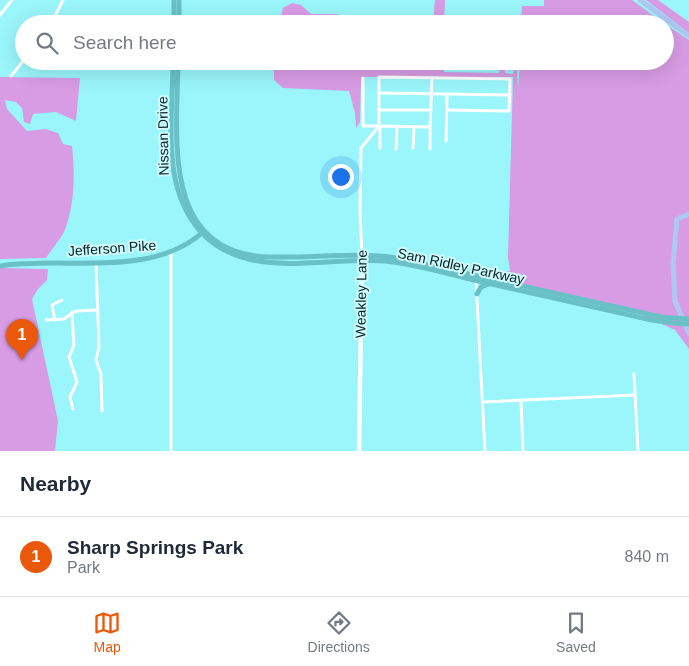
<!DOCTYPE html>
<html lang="en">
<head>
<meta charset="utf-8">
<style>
	:root { --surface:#fff; --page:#f2f2f3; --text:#1f2937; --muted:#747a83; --line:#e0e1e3; --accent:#ea580c }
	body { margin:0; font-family:Helvetica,sans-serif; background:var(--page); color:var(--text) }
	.you { position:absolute; left:340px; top:176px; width:18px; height:18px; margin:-12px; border:4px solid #fff; border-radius:50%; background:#1a73e8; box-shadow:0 0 0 8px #1a73e833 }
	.badge { display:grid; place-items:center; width:32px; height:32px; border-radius:50%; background:var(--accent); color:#fff; font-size:16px; font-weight:700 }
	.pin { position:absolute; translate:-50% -41px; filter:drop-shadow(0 1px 2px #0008) }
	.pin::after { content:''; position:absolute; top:26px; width:18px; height:15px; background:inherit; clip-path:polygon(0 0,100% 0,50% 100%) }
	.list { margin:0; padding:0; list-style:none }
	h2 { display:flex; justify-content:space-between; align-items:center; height:65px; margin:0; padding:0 20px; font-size:21px }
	h2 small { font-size:16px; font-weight:400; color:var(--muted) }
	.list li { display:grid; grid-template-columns:32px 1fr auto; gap:15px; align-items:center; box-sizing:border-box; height:80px; padding:0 20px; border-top:1px solid var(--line) }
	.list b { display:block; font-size:19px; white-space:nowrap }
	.list p { margin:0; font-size:16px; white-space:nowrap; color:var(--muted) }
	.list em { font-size:16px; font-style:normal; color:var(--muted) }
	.icon { flex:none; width:28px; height:28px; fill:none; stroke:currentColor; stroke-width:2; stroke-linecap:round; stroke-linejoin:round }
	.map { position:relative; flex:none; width:689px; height:451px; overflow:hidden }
	.search { position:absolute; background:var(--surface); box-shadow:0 5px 20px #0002; left:15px; right:15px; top:15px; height:55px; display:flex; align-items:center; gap:12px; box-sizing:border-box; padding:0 18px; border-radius:28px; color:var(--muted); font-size:19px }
	.sheet { height:145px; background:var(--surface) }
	nav { display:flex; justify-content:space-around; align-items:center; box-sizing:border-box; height:70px; border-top:1px solid var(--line); background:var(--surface); font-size:14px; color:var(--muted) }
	nav a { display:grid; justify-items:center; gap:2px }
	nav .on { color:var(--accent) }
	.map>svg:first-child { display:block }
	.green { fill:#d89ce4 }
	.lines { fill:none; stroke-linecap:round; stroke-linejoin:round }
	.river { stroke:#afc8f3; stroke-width:5 }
	.street { stroke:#fff; stroke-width:3 }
	.secondary { stroke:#fff; stroke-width:4.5 }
	.primary { stroke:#69c1c7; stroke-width:5 }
	.labels { text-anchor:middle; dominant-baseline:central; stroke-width:4; stroke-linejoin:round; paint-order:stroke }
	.street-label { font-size:14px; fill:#062123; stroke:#d0fbfd }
</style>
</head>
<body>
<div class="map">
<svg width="689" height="451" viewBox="0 0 689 451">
	<rect width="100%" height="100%" fill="#9af6fb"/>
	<g class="green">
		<path d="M435,0H445L444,24H433Z"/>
		<path d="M544,0H632L665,24H521L522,6H544Z"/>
		<path d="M646,0H658L689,22V33Z"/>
		<path d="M292,3L301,5L311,14H337L353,24H279L283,8Z"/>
		<path d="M665,24L689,40V349L675,330L644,316L646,312L513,283V273L511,275V282L481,274L483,268L501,272L510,271L508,257L513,77H361L360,122L356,128L355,113L349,91L283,88L274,80V61H444V72L499,73L500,61H505V73L513,74L514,61H517L518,90L520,61H665Z"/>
		<path d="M0,77L80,78L76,121L56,112L33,114L30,124L24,122L22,108L16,102L5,100L7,109L27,131L45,129L58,133L63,144L72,146C75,173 75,206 64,232C59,241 51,250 46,258L0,259Z"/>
		<path d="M0,268L48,269L47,280L38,289L32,299L58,421L55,451H0Z"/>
	</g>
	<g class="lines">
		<g class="river">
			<path d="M640,0L689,36"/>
			<path d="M689,214L677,219L673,264L675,301L689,334"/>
		</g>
		<g class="street">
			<path d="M0,15L12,0"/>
			<path d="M51,24L63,0"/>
			<path d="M11,76L24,60"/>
			<path d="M363,78V126H379V77L510,79L509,111L447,110"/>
			<path d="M379,93L510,95"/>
			<path d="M379,110H431"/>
			<path d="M446,141L447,94"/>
			<path d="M380,148V127"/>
			<path d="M413,148L414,127"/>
			<path d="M396,149L397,127"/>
			<path d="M430,149V127"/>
			<path d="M171,252V451"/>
			<path d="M362,256L360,210L361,148L379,126L430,127L432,78"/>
			<path d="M96,263L99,347L96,360L101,374L102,411"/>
			<path d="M476,281L485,451"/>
			<path d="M72,313L77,311L97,310"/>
			<path d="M46,320L64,319L72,313L74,345L69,357L77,382L70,397L73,409"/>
			<path d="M55,320L52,305L62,300"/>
			<path d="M634,374L638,451"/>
			<path d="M521,401L523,451"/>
			<path d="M483,402L635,395"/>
		</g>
		<path class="secondary" d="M359,451L362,257"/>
		<g class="primary">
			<path d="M174,24V0"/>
			<path d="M179,24V0"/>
			<path d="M173,61C173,118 160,187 201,232C247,282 326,256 385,261C415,264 445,273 474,280C517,290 560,299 603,309C632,315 660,324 689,324"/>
			<path d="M178,61C177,138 160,256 272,257C314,258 356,252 397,258L661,317L689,319"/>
			<path d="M0,266C65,256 153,279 204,231"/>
			<path d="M477,294L481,287L489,284"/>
		</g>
	</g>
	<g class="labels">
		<g class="street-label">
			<text transform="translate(163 136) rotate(-91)">Nissan Drive</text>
			<text transform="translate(112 248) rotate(-4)">Jefferson Pike</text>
			<text transform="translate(461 266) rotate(12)">Sam Ridley Parkway</text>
			<text transform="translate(361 294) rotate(-89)">Weakley Lane</text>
		</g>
	</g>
</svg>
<div class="you"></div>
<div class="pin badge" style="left:22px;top:360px">1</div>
<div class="search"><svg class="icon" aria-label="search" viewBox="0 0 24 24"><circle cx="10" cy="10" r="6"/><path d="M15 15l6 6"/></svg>Search here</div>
</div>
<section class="sheet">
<h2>Nearby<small></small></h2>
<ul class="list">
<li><span class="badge">1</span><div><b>Sharp Springs Park</b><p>Park</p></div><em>840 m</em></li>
</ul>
</section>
<nav>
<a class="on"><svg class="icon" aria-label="map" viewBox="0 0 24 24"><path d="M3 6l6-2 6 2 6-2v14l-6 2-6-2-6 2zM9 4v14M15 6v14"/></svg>Map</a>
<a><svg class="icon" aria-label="directions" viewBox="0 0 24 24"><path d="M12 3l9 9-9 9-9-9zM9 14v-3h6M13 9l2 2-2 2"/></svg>Directions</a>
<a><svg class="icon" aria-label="saved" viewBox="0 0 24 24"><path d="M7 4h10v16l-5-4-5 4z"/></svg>Saved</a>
</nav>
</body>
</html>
